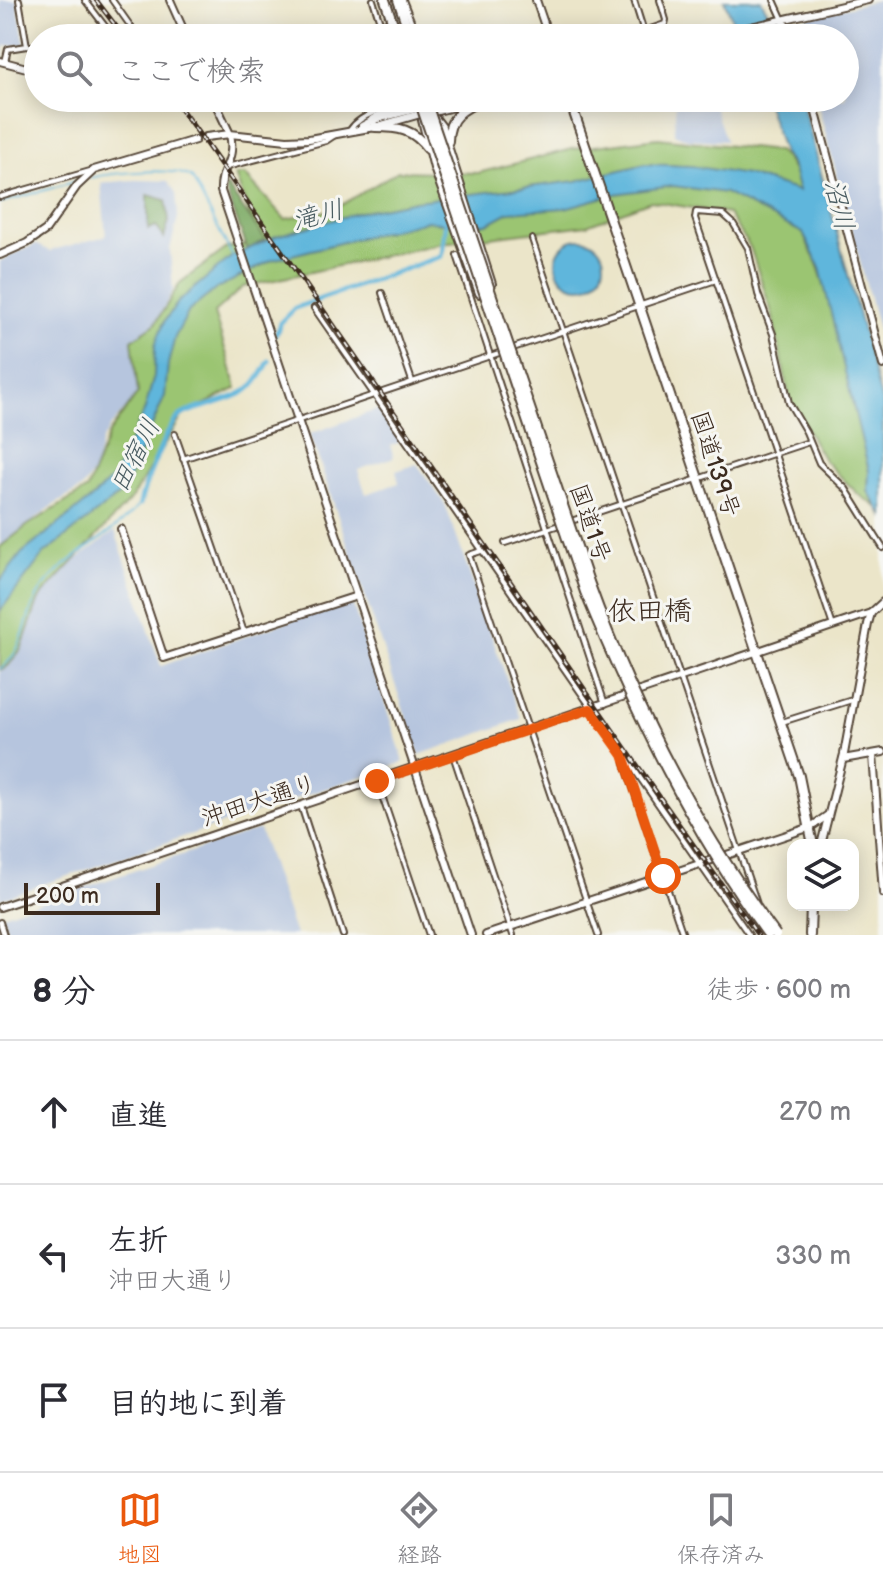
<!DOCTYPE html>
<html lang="ja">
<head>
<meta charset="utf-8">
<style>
	:root { --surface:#fff; --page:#f7f7f7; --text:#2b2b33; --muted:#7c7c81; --line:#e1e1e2; --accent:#ea580c }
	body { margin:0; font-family:"Balsamiq Sans","Klee One",sans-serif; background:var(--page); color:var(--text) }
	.controls { position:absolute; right:24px; bottom:24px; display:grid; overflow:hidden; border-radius:16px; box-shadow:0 4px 20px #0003 }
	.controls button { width:72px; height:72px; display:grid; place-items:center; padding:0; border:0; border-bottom:2px solid var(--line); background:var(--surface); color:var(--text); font:40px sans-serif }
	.scale { position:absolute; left:24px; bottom:20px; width:136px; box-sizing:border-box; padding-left:8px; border:4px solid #3b2a1e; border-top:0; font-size:22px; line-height:28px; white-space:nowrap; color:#3b2a1e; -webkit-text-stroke:6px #f6f6f2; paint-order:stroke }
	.stop { position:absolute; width:24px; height:24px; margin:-18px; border:6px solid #ea580c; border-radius:50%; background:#fff }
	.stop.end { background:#ea580c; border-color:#fff; box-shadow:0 2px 8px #0008 }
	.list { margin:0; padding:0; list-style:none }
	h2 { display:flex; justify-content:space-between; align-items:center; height:104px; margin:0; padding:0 32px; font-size:34px }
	h2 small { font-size:26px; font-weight:400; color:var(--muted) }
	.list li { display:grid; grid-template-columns:52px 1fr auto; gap:24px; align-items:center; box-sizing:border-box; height:144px; padding:0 32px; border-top:2px solid var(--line) }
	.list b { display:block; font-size:30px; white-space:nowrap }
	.list p { margin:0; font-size:26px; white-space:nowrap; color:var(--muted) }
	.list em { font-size:26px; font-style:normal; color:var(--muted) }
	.icon { flex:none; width:44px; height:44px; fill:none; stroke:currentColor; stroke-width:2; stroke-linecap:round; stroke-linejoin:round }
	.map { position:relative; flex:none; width:883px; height:935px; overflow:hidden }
	.search { position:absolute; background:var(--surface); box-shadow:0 4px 20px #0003; left:24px; right:24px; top:24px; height:88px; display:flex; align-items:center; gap:20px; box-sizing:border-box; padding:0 28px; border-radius:44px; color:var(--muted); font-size:30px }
	.sheet { height:536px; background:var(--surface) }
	nav { display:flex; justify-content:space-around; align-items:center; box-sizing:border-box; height:112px; border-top:2px solid var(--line); background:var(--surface); font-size:22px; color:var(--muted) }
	nav a { display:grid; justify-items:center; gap:4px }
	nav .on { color:var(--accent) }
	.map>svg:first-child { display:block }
	.industrial { fill:#b6c5de }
	.green { fill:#9bc572; stroke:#6b7848; stroke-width:2 }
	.forest { fill:#7caa64; stroke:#5c6a41; stroke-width:2 }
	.water { fill:#5fb6dc; stroke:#4d707d; stroke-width:2 }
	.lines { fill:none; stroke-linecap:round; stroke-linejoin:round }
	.stream { stroke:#5fb6dc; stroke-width:2 }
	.canal { stroke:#5fb6dc; stroke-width:5 }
	.street-casing { stroke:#554638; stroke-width:8 }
	.secondary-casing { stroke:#554638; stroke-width:10 }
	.primary-casing { stroke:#554638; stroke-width:10 }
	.highway-casing { stroke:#554638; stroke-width:12 }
	.street { stroke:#fff; stroke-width:4 }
	.secondary { stroke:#fff; stroke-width:6 }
	.primary { stroke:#fff; stroke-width:6 }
	.highway { stroke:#fff; stroke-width:8 }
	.rail-casing { stroke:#3b2a1e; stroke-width:5 }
	.rail { stroke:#f6f6f2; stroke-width:2; stroke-dasharray:6; stroke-linecap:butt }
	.highway-bridge-casing { stroke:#554638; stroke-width:12; stroke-linecap:butt }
	.highway-bridge { stroke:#fff; stroke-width:8 }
	.route { stroke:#ea580c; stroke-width:10 }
	.labels { text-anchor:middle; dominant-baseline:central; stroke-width:6; stroke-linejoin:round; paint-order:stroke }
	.street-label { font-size:24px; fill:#3b2a1e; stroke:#f6f6f2 }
	.water-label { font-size:26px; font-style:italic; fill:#485b60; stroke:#f6f6f2 }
	.quarter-label { font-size:28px; fill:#3b2a1e; stroke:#f6f6f2 }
</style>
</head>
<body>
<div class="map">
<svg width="883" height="935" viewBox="0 0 883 935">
	<rect width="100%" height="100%" fill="#f6f6f2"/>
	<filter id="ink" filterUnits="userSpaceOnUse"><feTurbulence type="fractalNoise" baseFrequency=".0125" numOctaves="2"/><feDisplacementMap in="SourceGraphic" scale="16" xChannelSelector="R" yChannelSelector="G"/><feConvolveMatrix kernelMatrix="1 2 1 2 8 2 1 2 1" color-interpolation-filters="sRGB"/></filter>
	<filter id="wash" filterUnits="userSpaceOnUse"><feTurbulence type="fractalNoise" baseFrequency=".006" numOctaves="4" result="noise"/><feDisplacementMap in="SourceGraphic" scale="32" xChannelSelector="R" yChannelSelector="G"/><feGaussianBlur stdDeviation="1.8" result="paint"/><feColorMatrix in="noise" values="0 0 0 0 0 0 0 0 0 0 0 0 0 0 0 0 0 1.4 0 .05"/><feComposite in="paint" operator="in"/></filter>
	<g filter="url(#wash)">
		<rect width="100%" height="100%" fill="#ebe5c9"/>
		<g class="industrial">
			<path d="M0,0H17L25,45L5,46L3,58L0,57Z"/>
			<path d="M877,0H883V347L816,98H845V38H794L788,22Z"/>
			<path d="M676,98H711L726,141L688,139L674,134Z"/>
			<path d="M136,180L168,181L176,193L178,217L170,249L173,290L155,324L133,344L139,393L111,426L102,440L95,470L82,488L55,504L0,546V261L36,244L49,251L106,236L101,183Z"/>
			<path d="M379,409L402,441L390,446L394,457L358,470L366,494L399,483L396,471L417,464L445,504L521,719L419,755L310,434Z"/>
			<path d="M115,531L161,666L351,599L404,762L0,899V671L8,667L21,650L39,599L65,568Z"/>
			<path d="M259,829L295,935H9L2,915Z"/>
		</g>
		<path class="green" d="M658,138L778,151C809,180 793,202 804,235C808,247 815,257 819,269C841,334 853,404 869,471L868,491L877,507L858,494L824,460L790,401L772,313L750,247L728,214L651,201L587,225L442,243L243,287L214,313L237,388L183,415L131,499L39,599L21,649L8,666L0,670V547L28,525L87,489L109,433L138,393L132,340L155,324L180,283L227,248L260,242L235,175H245L285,219L333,210L398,171L478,173L572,149Z"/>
		<g class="forest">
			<path d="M227,186L265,239L248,250L225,189Z"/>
			<path d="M148,195L166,200L169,221L164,238L156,226L148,229Z"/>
		</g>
		<g class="water">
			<path d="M724,0H761L774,23L777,38H740Z"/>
			<path d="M765,98H801L883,406V516L868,491L869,471L820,268L803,233L725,193L673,186L615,194L565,208L509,212L487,224H450L427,221L272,260L216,289L189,311L175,337L168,364L165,396L123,492L44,554L0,611V581L22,553L93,497L114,476L145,409L154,376L155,345L164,322L179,301L231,257L276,236L360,212L416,201L576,181L645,164L691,166L747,175L799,191L791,163L783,153Z"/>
			<circle cx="580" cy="263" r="24"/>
		</g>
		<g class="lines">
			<g class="stream">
				<path d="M90,178C111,173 176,166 192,178L233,257"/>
				<path d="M0,203L80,180"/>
				<path d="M0,669C27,650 23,614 42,589C68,554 111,538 140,504"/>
			</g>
			<g class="canal">
				<path d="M276,334L280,323L295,308L442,256L446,219"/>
				<path d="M140,504C144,485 165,432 178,418C183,412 193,410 200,408C236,396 252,397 269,361"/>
			</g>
		</g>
	</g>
	<g filter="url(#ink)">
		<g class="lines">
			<defs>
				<g id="street">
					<path d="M85,0L114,38"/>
					<path d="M112,0L139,38"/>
					<path d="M373,0L385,38"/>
					<path d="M403,0L418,38"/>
					<path d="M634,0L644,32"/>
					<path d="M774,0L783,20"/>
					<path d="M624,38L665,24L666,20L660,0"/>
					<path d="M27,46H38"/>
					<path d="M5,62L8,49L27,46L19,0"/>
					<path d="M350,130C361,113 382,113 395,98"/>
					<path d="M227,167L326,141L335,135"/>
					<path d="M0,197L90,171"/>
					<path d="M532,239L757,904"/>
					<path d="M457,255L605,704"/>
					<path d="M716,280L695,218L696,212L723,214L733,223L748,248L758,294L773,334L789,403L806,432L819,463L846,489L883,548"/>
					<path d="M382,293L412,381"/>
					<path d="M314,308L749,935"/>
					<path d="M510,349L716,280L833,626"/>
					<path d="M175,434L244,632"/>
					<path d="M183,459L502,352"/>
					<path d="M505,543L809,442"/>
					<path d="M481,551L469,555L598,935"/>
					<path d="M782,722L852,700"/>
					<path d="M453,755L513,935"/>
					<path d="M625,763L683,935"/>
					<path d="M377,781L429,935"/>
					<path d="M301,806L343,935"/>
					<path d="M0,922L4,935"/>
				</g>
				<g id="secondary">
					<path d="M170,0L187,38"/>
					<path d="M536,0L549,38"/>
					<path d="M783,20L790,38"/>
					<path d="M812,98L883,365"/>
					<path d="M206,137L230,134C236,162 220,167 221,191L471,935"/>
					<path d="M0,255L27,243L46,230L77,186L94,170L195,140"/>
					<path d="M121,529L164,658L357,596"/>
					<path d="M873,755L883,893"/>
					<path d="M843,759L883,752"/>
					<path d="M821,845L844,754L868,624L871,613L883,602"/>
					<path d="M0,907L871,613"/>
					<path d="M486,935L811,827L828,815"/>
				</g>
				<g id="primary">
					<path d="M703,38L868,0"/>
					<path d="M0,61L38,71"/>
					<path d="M170,98H175"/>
					<path d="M213,98L230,134L287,140L309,139L375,127L427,112"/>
					<path d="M362,126L373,120L423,107"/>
				</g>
				<g id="highway">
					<path d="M385,0L398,38"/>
					<path d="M398,0L411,38"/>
					<path d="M387,24L392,38"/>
					<path d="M412,98L423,109"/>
					<path d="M569,98L799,776L813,845"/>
					<path d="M425,106L457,98"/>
					<path d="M428,110L441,127L491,284"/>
					<path d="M429,112L470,102"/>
					<path d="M373,120L393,108L401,98"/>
					<path d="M423,120L435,168L480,293"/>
					<path d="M375,127C399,127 413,129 428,149"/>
					<path d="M448,141C448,115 465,108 486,98"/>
					<path d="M810,935L811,905"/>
				</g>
			</defs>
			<use href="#street" class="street-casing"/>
			<use href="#secondary" class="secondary-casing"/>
			<use href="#primary" class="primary-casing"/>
			<use href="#highway" class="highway-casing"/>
			<use href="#street" class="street"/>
			<use href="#secondary" class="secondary"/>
			<use href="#primary" class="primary"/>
			<use href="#highway" class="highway"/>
			<defs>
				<g id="rail">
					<path d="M96,0L125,38"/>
					<path d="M173,98C373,374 558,659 758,935"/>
				</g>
			</defs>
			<use href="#rail" class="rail-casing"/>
			<use href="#rail" class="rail"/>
			<defs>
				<g id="highway-bridge">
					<path d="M425,98L589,582C634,707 697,828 776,935"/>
					<path d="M419,100L585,592C635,713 691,829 768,935"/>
				</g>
			</defs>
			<use href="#highway-bridge" class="highway-bridge-casing"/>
			<use href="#highway-bridge" class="highway-bridge"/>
		</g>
	</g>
	<g class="lines" filter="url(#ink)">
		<path class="route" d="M377,781L590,709L623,755L663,876"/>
	</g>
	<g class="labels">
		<g class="street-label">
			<text transform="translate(715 464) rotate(72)">国道139号</text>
			<text transform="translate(590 523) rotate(71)">国道1号</text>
			<text transform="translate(259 801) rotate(-18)">沖田大通り</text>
		</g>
		<g class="water-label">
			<text transform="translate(838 205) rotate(76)">沼川</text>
			<text transform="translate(318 216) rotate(-15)">滝川</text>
			<text transform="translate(136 456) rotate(-63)">田宿川</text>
		</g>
		<g class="quarter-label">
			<text x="650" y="611">依田橋</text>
		</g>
	</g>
</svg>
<div class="controls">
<button><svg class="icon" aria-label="layers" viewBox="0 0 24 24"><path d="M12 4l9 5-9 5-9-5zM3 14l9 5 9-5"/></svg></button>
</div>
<div class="scale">200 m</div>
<div class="stop" style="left:663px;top:876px"></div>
<div class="stop end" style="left:377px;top:781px"></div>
<div class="search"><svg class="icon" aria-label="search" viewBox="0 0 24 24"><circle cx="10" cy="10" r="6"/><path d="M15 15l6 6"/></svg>ここで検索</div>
</div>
<section class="sheet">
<h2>8 分<small>徒歩 · 600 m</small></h2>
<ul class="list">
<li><svg class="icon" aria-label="ahead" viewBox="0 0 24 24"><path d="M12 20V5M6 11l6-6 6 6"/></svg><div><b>直進</b></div><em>270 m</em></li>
<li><svg class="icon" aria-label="left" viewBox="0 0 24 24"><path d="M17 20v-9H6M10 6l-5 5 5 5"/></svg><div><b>左折</b><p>沖田大通り</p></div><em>330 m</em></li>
<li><svg class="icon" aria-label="arrive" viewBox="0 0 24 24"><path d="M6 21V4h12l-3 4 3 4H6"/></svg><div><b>目的地に到着</b></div></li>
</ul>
</section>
<nav>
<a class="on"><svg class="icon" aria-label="map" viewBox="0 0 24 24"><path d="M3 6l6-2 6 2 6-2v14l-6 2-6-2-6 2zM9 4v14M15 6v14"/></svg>地図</a>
<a><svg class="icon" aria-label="directions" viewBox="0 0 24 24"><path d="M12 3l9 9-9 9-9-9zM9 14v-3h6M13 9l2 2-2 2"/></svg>経路</a>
<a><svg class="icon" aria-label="saved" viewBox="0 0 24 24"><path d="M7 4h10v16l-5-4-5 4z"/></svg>保存済み</a>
</nav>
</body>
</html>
